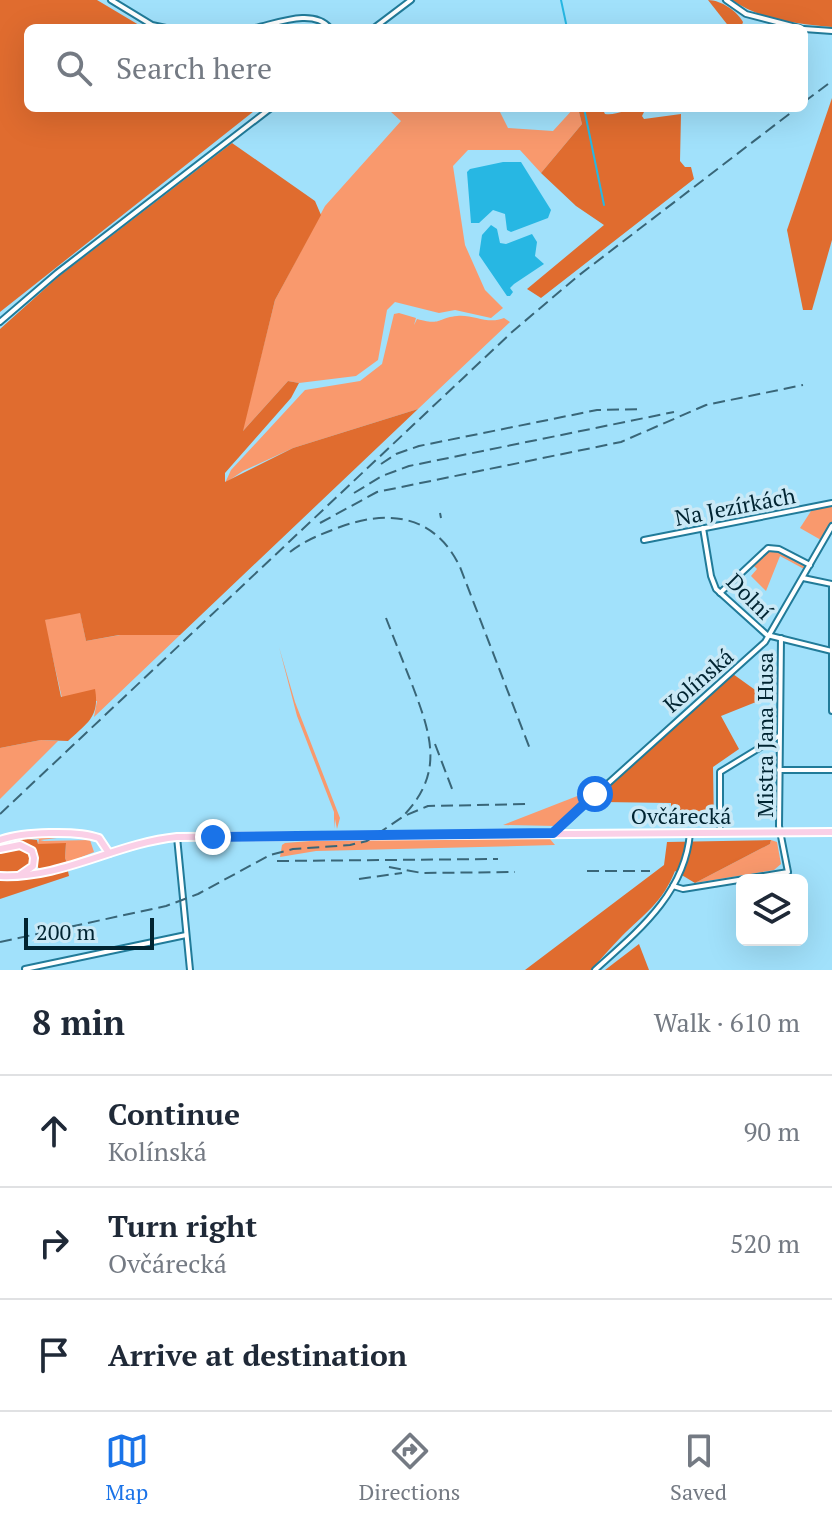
<!DOCTYPE html>
<html lang="en">
<head>
<meta charset="utf-8">
<style>
	:root { --surface:#fff; --page:#f2f2f3; --text:#1f2937; --muted:#747a83; --line:#e0e1e3; --accent:#1a73e8 }
	body { margin:0; font-family:"PT Serif",serif; background:var(--page); color:var(--text) }
	.controls { position:absolute; right:24px; bottom:24px; display:grid; overflow:hidden; border-radius:12px; box-shadow:0 8px 32px #0002 }
	.controls button { width:72px; height:72px; display:grid; place-items:center; padding:0; border:0; border-bottom:2px solid var(--line); background:var(--surface); color:var(--text); font:40px sans-serif }
	.scale { position:absolute; left:24px; bottom:20px; width:130px; box-sizing:border-box; padding-left:8px; border:4px solid #002431; border-top:0; font-size:22px; line-height:28px; white-space:nowrap; color:#002431; -webkit-text-stroke:6px #cae9f6; paint-order:stroke }
	.stop { position:absolute; width:24px; height:24px; margin:-18px; border:6px solid #1a73e8; border-radius:50%; background:#fff }
	.stop.end { background:#1a73e8; border-color:#fff; box-shadow:0 2px 8px #0008 }
	.list { margin:0; padding:0; list-style:none }
	h2 { display:flex; justify-content:space-between; align-items:center; height:104px; margin:0; padding:0 32px; font-size:34px }
	h2 small { font-size:26px; font-weight:400; color:var(--muted) }
	.list li { display:grid; grid-template-columns:52px 1fr auto; gap:24px; align-items:center; box-sizing:border-box; height:112px; padding:0 32px; border-top:2px solid var(--line) }
	.list b { display:block; font-size:30px; white-space:nowrap }
	.list p { margin:0; font-size:26px; white-space:nowrap; color:var(--muted) }
	.list em { font-size:26px; font-style:normal; color:var(--muted) }
	.icon { flex:none; width:44px; height:44px; fill:none; stroke:currentColor; stroke-width:2; stroke-linecap:round; stroke-linejoin:round }
	.map { position:relative; flex:none; width:832px; height:970px; overflow:hidden }
	.search { position:absolute; background:var(--surface); box-shadow:0 8px 32px #0002; left:24px; right:24px; top:24px; height:88px; display:flex; align-items:center; gap:20px; box-sizing:border-box; padding:0 28px; border-radius:12px; color:var(--muted); font-size:30px }
	.sheet { height:440px; background:var(--surface) }
	nav { display:flex; justify-content:space-around; align-items:center; box-sizing:border-box; height:112px; border-top:2px solid var(--line); background:var(--surface); font-size:22px; color:var(--muted) }
	nav a { display:grid; justify-items:center; gap:4px }
	nav .on { color:var(--accent) }
	.map>svg:first-child { display:block }
	.green { fill:#f9996d }
	.forest { fill:#e06c2f }
	.water { fill:#27b7e3 }
	.lines { fill:none; stroke-linecap:round; stroke-linejoin:round }
	.stream { stroke:#27b7e3; stroke-width:2 }
	.minor-casing { stroke:#217b99; stroke-width:8 }
	.major-casing { stroke:#fff; stroke-width:10 }
	.minor { stroke:#fff; stroke-width:4 }
	.major { stroke:#fad0e7; stroke-width:6 }
	.rail { stroke:#396678; stroke-width:2; stroke-dasharray:12 6; stroke-linecap:butt }
	.route { stroke:#1a73e8; stroke-width:10 }
	.labels { text-anchor:middle; dominant-baseline:central; stroke-width:7; stroke-linejoin:round; paint-order:stroke }
	.street-label { font-size:22px; fill:#002431; stroke:#cae9f6 }
</style>
</head>
<body>
<div class="map">
<svg width="832" height="970" viewBox="0 0 832 970">
	<rect width="100%" height="100%" fill="#a1e1fb"/>
	<g class="green">
		<path d="M395,108H498L508,128L553,131L574,108H578L582,124L541,173L520,150H468L453,166L465,245L485,290L503,308L491,318L455,310L439,313L395,302L387,310L378,360L356,376L299,383L288,381L242,432L275,300L325,206L401,121L391,112Z"/>
		<path d="M399,313L416,318L414,325L417,319C443,326 436,318 457,316C473,314 488,325 504,318L510,322L418,409L293,448L243,471L225,483L231,470L305,390L360,381L382,364L394,314Z"/>
		<path d="M832,504V522L821,540L800,528L813,508Z"/>
		<path d="M776,549L803,562L805,570L800,579L804,569L780,556L766,591L751,576L757,569L753,565L748,567L768,550Z"/>
		<path d="M80,612L86,641L120,635H180L94,717L97,701L62,698L44,620Z"/>
		<path d="M279,647L295,702L340,818L337,829L335,819L334,829V812L297,716Z"/>
		<path d="M41,740L58,741L0,799V748Z"/>
		<path d="M585,793L589,796L556,826L503,825Z"/>
		<path d="M479,836L550,839L555,845L316,851L280,857L282,845L285,843L334,839Z"/>
		<path d="M25,838H57L40,840L44,841L90,840L94,852L67,863L65,858L66,844H38L39,839Z"/>
		<path d="M771,840L777,842L781,864L774,870L695,883L770,844Z"/>
	</g>
	<g class="forest">
		<path d="M0,0H97L144,28H28V108H258L0,312Z"/>
		<path d="M708,0C721,0 737,11 743,22L741,28H730Z"/>
		<path d="M732,0H832V27C798,24 761,20 732,0Z"/>
		<path d="M832,98V240L812,310H803L787,230Z"/>
		<path d="M578,108H602L605,114C616,116 628,108 641,108L644,112L642,116L644,119L681,114L680,161L685,167H691L694,179L541,298L527,289L604,225L576,206L541,173L582,124Z"/>
		<path d="M232,143L315,201L321,215L275,300L243,431L288,381L299,383L291,398L225,473V482L293,448L418,409L180,635H119L86,641L80,613L45,620L61,697L95,689C100,717 87,723 68,741L41,740L0,748V329L58,277Z"/>
		<path d="M733,674L758,692L762,698L761,700L721,716L739,749L713,767L714,825H671V803L603,802L604,789Z"/>
		<path d="M18,838L37,840L38,844L66,843L65,858L67,863L41,871L37,866L33,849L20,842Z"/>
		<path d="M771,840L770,844L695,883L675,871C663,902 644,914 622,936C611,947 601,959 591,970H525L664,865L667,842Z"/>
		<path d="M15,848L28,852L31,861C26,873 12,873 0,872V852Z"/>
		<path d="M68,871L69,876L0,899V879H30Z"/>
		<path d="M639,944L649,970H605Z"/>
	</g>
	<g class="water">
		<path d="M503,162H521L551,210L548,218L511,232L507,230L505,214L493,210L479,223H471L467,172L470,169Z"/>
		<path d="M491,225L497,229L500,243L506,244L532,234L537,242L535,256L544,264L514,284L510,288L513,292L510,296H507L479,255L482,235Z"/>
	</g>
	<g class="lines">
		<g class="stream">
			<path d="M561,0L567,28"/>
			<path d="M584,108L604,205"/>
		</g>
		<defs>
			<g id="minor">
				<path d="M111,0L152,25L166,28"/>
				<path d="M726,0L746,14L800,28"/>
				<path d="M255,28C278,23 313,8 330,28"/>
				<path d="M374,28L411,0"/>
				<path d="M804,29L832,31"/>
				<path d="M0,322L57,273L271,108"/>
				<path d="M703,528L711,576L716,589L767,635L832,651"/>
				<path d="M644,540L832,503"/>
				<path d="M803,578L832,584V711"/>
				<path d="M720,593L768,548L779,549L810,565"/>
				<path d="M779,770H832"/>
				<path d="M720,832V772L779,736"/>
				<path d="M553,833L765,642L832,526"/>
				<path d="M177,837L190,970"/>
				<path d="M673,886L683,889L788,872L779,826L781,638"/>
				<path d="M25,969L186,935"/>
				<path d="M595,970C637,932 685,894 690,833"/>
			</g>
			<g id="major">
				<path d="M0,840C22,832 77,830 99,838L109,853"/>
				<path d="M0,849L20,845L32,851L34,858L33,866L20,875"/>
				<path d="M0,876C62,879 116,843 177,837L832,832"/>
			</g>
		</defs>
		<use href="#minor" class="minor-casing"/>
		<use href="#major" class="major-casing"/>
		<use href="#minor" class="minor"/>
		<use href="#major" class="major"/>
		<g class="rail">
			<path d="M804,102L832,81"/>
			<path d="M381,464L396,454L419,446L597,410L643,409"/>
			<path d="M354,493L382,476L409,466L674,412"/>
			<path d="M440,513L441,518"/>
			<path d="M320,523L377,492L621,442L706,405L803,385"/>
			<path d="M290,552C305,540 322,534 340,527C389,509 435,515 460,567L530,749"/>
			<path d="M386,618C395,641 404,664 413,687C431,735 444,772 405,814"/>
			<path d="M435,744L454,794"/>
			<path d="M0,814L512,332L578,276L797,108"/>
			<path d="M277,861L498,859"/>
			<path d="M389,867L422,873L515,872"/>
			<path d="M587,871H650"/>
			<path d="M359,879L402,873"/>
			<path d="M0,942L166,906L198,894L270,855L293,849L350,845L367,841L404,816L428,806L531,804"/>
		</g>
	</g>
	<g class="lines">
		<path class="route" d="M213,837L553,833L595,794"/>
	</g>
	<g class="labels">
		<g class="street-label">
			<text transform="translate(735 506) rotate(-11)">Na Jezírkách</text>
			<text transform="translate(750 596) rotate(45)">Dolní</text>
			<text transform="translate(698 680) rotate(-41)">Kolínská</text>
			<text transform="translate(764 735) rotate(-90)">Mistra Jana Husa</text>
			<text x="681" y="815">Ovčárecká</text>
		</g>
	</g>
</svg>
<div class="controls">
<button><svg class="icon" aria-label="layers" viewBox="0 0 24 24"><path d="M12 4l9 5-9 5-9-5zM3 14l9 5 9-5"/></svg></button>
</div>
<div class="scale">200 m</div>
<div class="stop" style="left:595px;top:794px"></div>
<div class="stop end" style="left:213px;top:837px"></div>
<div class="search"><svg class="icon" aria-label="search" viewBox="0 0 24 24"><circle cx="10" cy="10" r="6"/><path d="M15 15l6 6"/></svg>Search here</div>
</div>
<section class="sheet">
<h2>8 min<small>Walk · 610 m</small></h2>
<ul class="list">
<li><svg class="icon" aria-label="ahead" viewBox="0 0 24 24"><path d="M12 20V5M6 11l6-6 6 6"/></svg><div><b>Continue</b><p>Kolínská</p></div><em>90 m</em></li>
<li><svg class="icon" aria-label="right" viewBox="0 0 24 24"><path d="M7 20v-9h11M14 6l5 5-5 5"/></svg><div><b>Turn right</b><p>Ovčárecká</p></div><em>520 m</em></li>
<li><svg class="icon" aria-label="arrive" viewBox="0 0 24 24"><path d="M6 21V4h12l-3 4 3 4H6"/></svg><div><b>Arrive at destination</b></div></li>
</ul>
</section>
<nav>
<a class="on"><svg class="icon" aria-label="map" viewBox="0 0 24 24"><path d="M3 6l6-2 6 2 6-2v14l-6 2-6-2-6 2zM9 4v14M15 6v14"/></svg>Map</a>
<a><svg class="icon" aria-label="directions" viewBox="0 0 24 24"><path d="M12 3l9 9-9 9-9-9zM9 14v-3h6M13 9l2 2-2 2"/></svg>Directions</a>
<a><svg class="icon" aria-label="saved" viewBox="0 0 24 24"><path d="M7 4h10v16l-5-4-5 4z"/></svg>Saved</a>
</nav>
</body>
</html>
